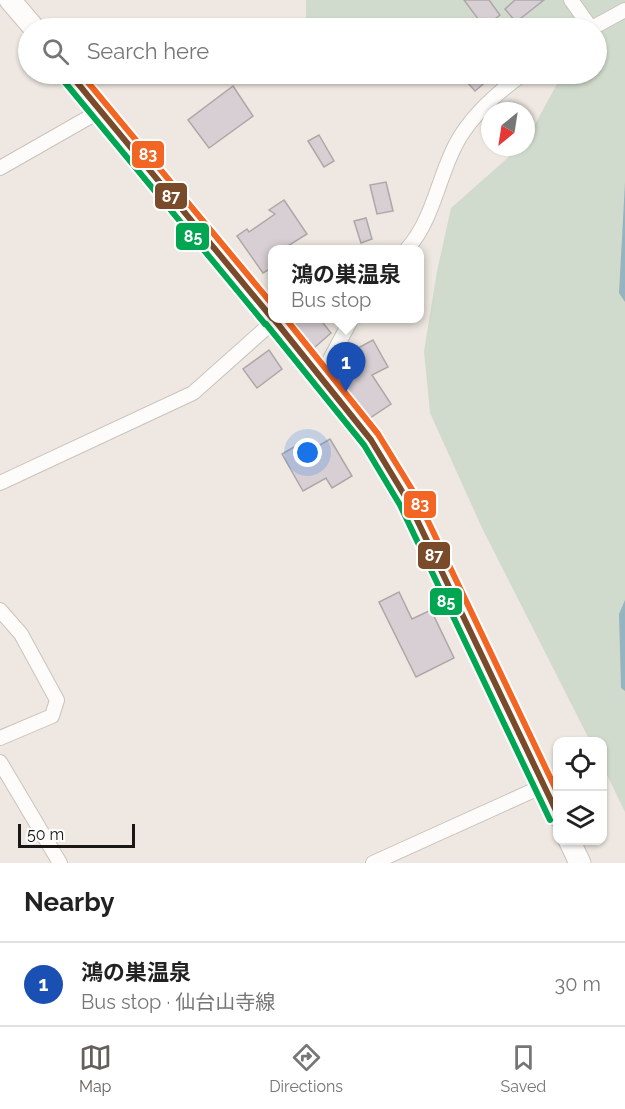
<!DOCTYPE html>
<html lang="en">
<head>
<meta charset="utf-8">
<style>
	:root { --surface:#fff; --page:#f2f2f2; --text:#222; --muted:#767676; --line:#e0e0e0; --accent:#65605c }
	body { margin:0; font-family:Raleway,"Noto Sans JP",sans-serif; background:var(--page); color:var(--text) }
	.controls { position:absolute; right:18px; bottom:18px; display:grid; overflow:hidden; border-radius:12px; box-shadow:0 2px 4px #0004 }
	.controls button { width:54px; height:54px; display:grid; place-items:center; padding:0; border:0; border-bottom:2px solid var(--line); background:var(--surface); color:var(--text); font:30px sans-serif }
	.compass { position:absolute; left:481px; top:102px; width:54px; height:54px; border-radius:50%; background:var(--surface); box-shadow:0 2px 4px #0004; rotate:210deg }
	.scale { position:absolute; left:18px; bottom:15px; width:117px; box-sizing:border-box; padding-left:6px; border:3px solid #1b1714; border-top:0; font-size:16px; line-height:21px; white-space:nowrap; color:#1b1714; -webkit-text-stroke:4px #fff; paint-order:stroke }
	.you { position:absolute; left:308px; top:453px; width:21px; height:21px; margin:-15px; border:4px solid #fff; border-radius:50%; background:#1a73e8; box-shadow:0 0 0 9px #1a73e833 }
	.badge { display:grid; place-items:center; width:39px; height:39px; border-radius:50%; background:var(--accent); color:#fff; font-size:20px; font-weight:700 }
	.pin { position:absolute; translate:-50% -50px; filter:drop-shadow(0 2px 3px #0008) }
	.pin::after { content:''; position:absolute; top:32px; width:21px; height:18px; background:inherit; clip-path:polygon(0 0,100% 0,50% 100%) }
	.popup { position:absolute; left:268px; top:245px; width:156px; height:78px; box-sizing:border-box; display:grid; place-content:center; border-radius:12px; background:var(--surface); filter:drop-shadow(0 2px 4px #0005); font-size:20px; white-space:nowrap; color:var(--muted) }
	.popup b { font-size:22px; color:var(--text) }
	.popup::after { content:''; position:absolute; left:50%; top:100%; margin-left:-12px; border:12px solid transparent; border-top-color:var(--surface) }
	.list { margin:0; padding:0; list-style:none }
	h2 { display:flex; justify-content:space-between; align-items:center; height:78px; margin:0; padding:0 24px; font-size:26px }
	h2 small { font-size:20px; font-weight:400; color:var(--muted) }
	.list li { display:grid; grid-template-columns:39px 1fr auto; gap:18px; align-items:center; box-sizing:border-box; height:84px; padding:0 24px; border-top:2px solid var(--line) }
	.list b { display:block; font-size:22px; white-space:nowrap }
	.list p { margin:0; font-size:20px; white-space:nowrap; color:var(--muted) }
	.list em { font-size:20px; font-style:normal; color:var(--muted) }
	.icon { flex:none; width:33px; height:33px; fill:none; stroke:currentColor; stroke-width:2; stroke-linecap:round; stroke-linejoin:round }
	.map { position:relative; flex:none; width:625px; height:863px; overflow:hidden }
	.search { position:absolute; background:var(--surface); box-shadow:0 2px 4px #0004; left:18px; right:18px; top:18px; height:66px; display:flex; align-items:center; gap:15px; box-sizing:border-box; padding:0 21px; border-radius:33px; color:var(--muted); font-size:22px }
	.sheet { height:162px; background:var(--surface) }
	nav { display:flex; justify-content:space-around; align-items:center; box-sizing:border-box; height:84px; border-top:2px solid var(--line); background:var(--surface); font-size:16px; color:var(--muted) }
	nav a { display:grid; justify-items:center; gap:3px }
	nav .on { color:var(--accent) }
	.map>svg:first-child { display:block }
	.green { fill:#d1dbcd }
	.water { fill:#95b4c0 }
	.building { fill:#d8cfd4; stroke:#aca8a7; stroke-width:1.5 }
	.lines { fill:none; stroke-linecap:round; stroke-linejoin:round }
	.street-casing { stroke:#c9c3be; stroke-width:16 }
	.primary-casing { stroke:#c9c3be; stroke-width:23 }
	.street { stroke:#fdfcfb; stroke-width:14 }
	.primary { stroke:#fdfcfb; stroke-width:21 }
	.bus-1-casing { stroke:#fff; stroke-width:10 }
	.bus-2-casing { stroke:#fff; stroke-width:10 }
	.bus-3-casing { stroke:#fff; stroke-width:10 }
	.bus-1 { stroke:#7a4b2a; stroke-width:6 }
	.bus-2 { stroke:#00a651; stroke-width:6 }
	.bus-3 { stroke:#f26522; stroke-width:6 }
	.line-badge { stroke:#fff; stroke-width:2 }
	.badge-label { font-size:16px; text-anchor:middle; font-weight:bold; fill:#fff }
</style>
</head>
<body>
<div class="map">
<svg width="625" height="863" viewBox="0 0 625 863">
	<rect width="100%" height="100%" fill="#efe8e2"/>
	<path class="green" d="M306,0H625V812L603,767L602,742L590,741L482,528L430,413L424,351L437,271L451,208L520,147H526C526,138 556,87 562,74H596V28H306Z"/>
	<g class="water">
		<path d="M625,182V302L619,293Z"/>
		<path d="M625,600V691L621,688L619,614Z"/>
	</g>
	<g class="building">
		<path d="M464,0H489L500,15L484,27Z"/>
		<path d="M515,0H544L516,22L505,9Z"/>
		<path d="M460,74H495L475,91Z"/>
		<path d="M233,86L253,116L209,148L188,120Z"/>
		<path d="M319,135L334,161L324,167L308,141Z"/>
		<path d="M386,182L393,211L377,214L370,185Z"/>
		<path d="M284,200L307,234L283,249H273V267L263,273L237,236L247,229L249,232L275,214L269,210Z"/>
		<path d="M366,218L372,239L361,243L354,221Z"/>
		<path d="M291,318H319L331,333L314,348Z"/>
		<path d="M373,340L388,367L372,375L391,404L370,418L335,373L345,367L343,363L359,354L356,349Z"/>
		<path d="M269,350L282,369L257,388L243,369Z"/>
		<path d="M330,439L352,476L332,488L326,478L303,491L282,454L299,444L302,450L306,448L308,452Z"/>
		<path d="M399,592L412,619L431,610L454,658L416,677L379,602Z"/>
	</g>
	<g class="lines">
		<defs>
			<g id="street">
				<path d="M571,0L591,28"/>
				<path d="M592,28L625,10"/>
				<path d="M0,168L100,111"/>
				<path d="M407,249C433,220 438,178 456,144C470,117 498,92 523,74"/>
				<path d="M317,373L326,367L352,318"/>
				<path d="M0,483L193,393L275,320"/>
				<path d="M0,610L21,634L57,700L52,716L0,738"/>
				<path d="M0,762L60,863"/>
				<path d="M373,863L543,786"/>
			</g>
			<g id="primary">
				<path d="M10,0L34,28"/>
				<path d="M70,74L272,318"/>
				<path d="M273,318L371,440L408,501L558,816"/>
				<path d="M569,840L580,863"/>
			</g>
		</defs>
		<use href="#street" class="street-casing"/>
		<use href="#primary" class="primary-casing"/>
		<use href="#street" class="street"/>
		<use href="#primary" class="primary"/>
		<defs>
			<g id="bus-1">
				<path d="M70,74L272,318"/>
				<path d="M273,318L371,440L408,501L558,815"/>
			</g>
			<g id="bus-2">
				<path d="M63,80L265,324"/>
				<path d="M266,324L364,445L400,505L550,820"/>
			</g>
			<g id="bus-3">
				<path d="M81,74L272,304"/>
				<path d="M285,318L378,434L416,496L558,794"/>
			</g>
		</defs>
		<use href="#bus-1" class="bus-1-casing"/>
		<use href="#bus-2" class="bus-2-casing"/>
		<use href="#bus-3" class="bus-3-casing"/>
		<use href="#bus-1" class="bus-1"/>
		<use href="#bus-2" class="bus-2"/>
		<use href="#bus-3" class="bus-3"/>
	</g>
	<g class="line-badge">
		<rect x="131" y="140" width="34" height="29" rx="6" fill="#f26522"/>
		<rect x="154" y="182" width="34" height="28" rx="6" fill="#7a4b2a"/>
		<rect x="175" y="222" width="35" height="29" rx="6" fill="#00a651"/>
		<rect x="403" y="490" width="34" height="29" rx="6" fill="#f26522"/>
		<rect x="417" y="541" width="34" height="29" rx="6" fill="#7a4b2a"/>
		<rect x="429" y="587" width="34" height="29" rx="6" fill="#00a651"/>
	</g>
	<g class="badge-label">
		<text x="148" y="160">83</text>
		<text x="171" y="202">87</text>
		<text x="193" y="242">85</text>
		<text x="420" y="510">83</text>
		<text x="434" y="561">87</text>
		<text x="446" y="607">85</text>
	</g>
</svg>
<div class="controls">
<button><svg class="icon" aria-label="locate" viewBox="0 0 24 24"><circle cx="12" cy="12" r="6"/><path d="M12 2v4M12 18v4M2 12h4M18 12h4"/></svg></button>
<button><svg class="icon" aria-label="layers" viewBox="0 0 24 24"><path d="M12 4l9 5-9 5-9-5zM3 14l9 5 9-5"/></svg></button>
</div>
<svg class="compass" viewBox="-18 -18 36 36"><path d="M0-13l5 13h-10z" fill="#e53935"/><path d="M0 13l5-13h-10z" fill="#767676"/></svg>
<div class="scale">50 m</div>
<div class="you"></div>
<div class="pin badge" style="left:346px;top:392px;background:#1a4fb4">1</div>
<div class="popup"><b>鴻の巣温泉</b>Bus stop</div>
<div class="search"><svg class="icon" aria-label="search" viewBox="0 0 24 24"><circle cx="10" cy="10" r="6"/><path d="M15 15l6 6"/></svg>Search here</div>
</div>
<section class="sheet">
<h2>Nearby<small></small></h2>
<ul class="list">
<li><span class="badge" style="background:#1a4fb4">1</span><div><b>鴻の巣温泉</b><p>Bus stop · 仙台山寺線</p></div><em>30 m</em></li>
</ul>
</section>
<nav>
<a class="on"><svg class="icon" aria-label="map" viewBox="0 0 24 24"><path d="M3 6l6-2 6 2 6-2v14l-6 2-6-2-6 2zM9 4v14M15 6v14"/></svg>Map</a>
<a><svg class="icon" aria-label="directions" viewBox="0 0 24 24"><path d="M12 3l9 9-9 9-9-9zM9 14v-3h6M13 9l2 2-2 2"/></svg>Directions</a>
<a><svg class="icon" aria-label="saved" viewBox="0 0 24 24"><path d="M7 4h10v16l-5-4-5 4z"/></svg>Saved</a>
</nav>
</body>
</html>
